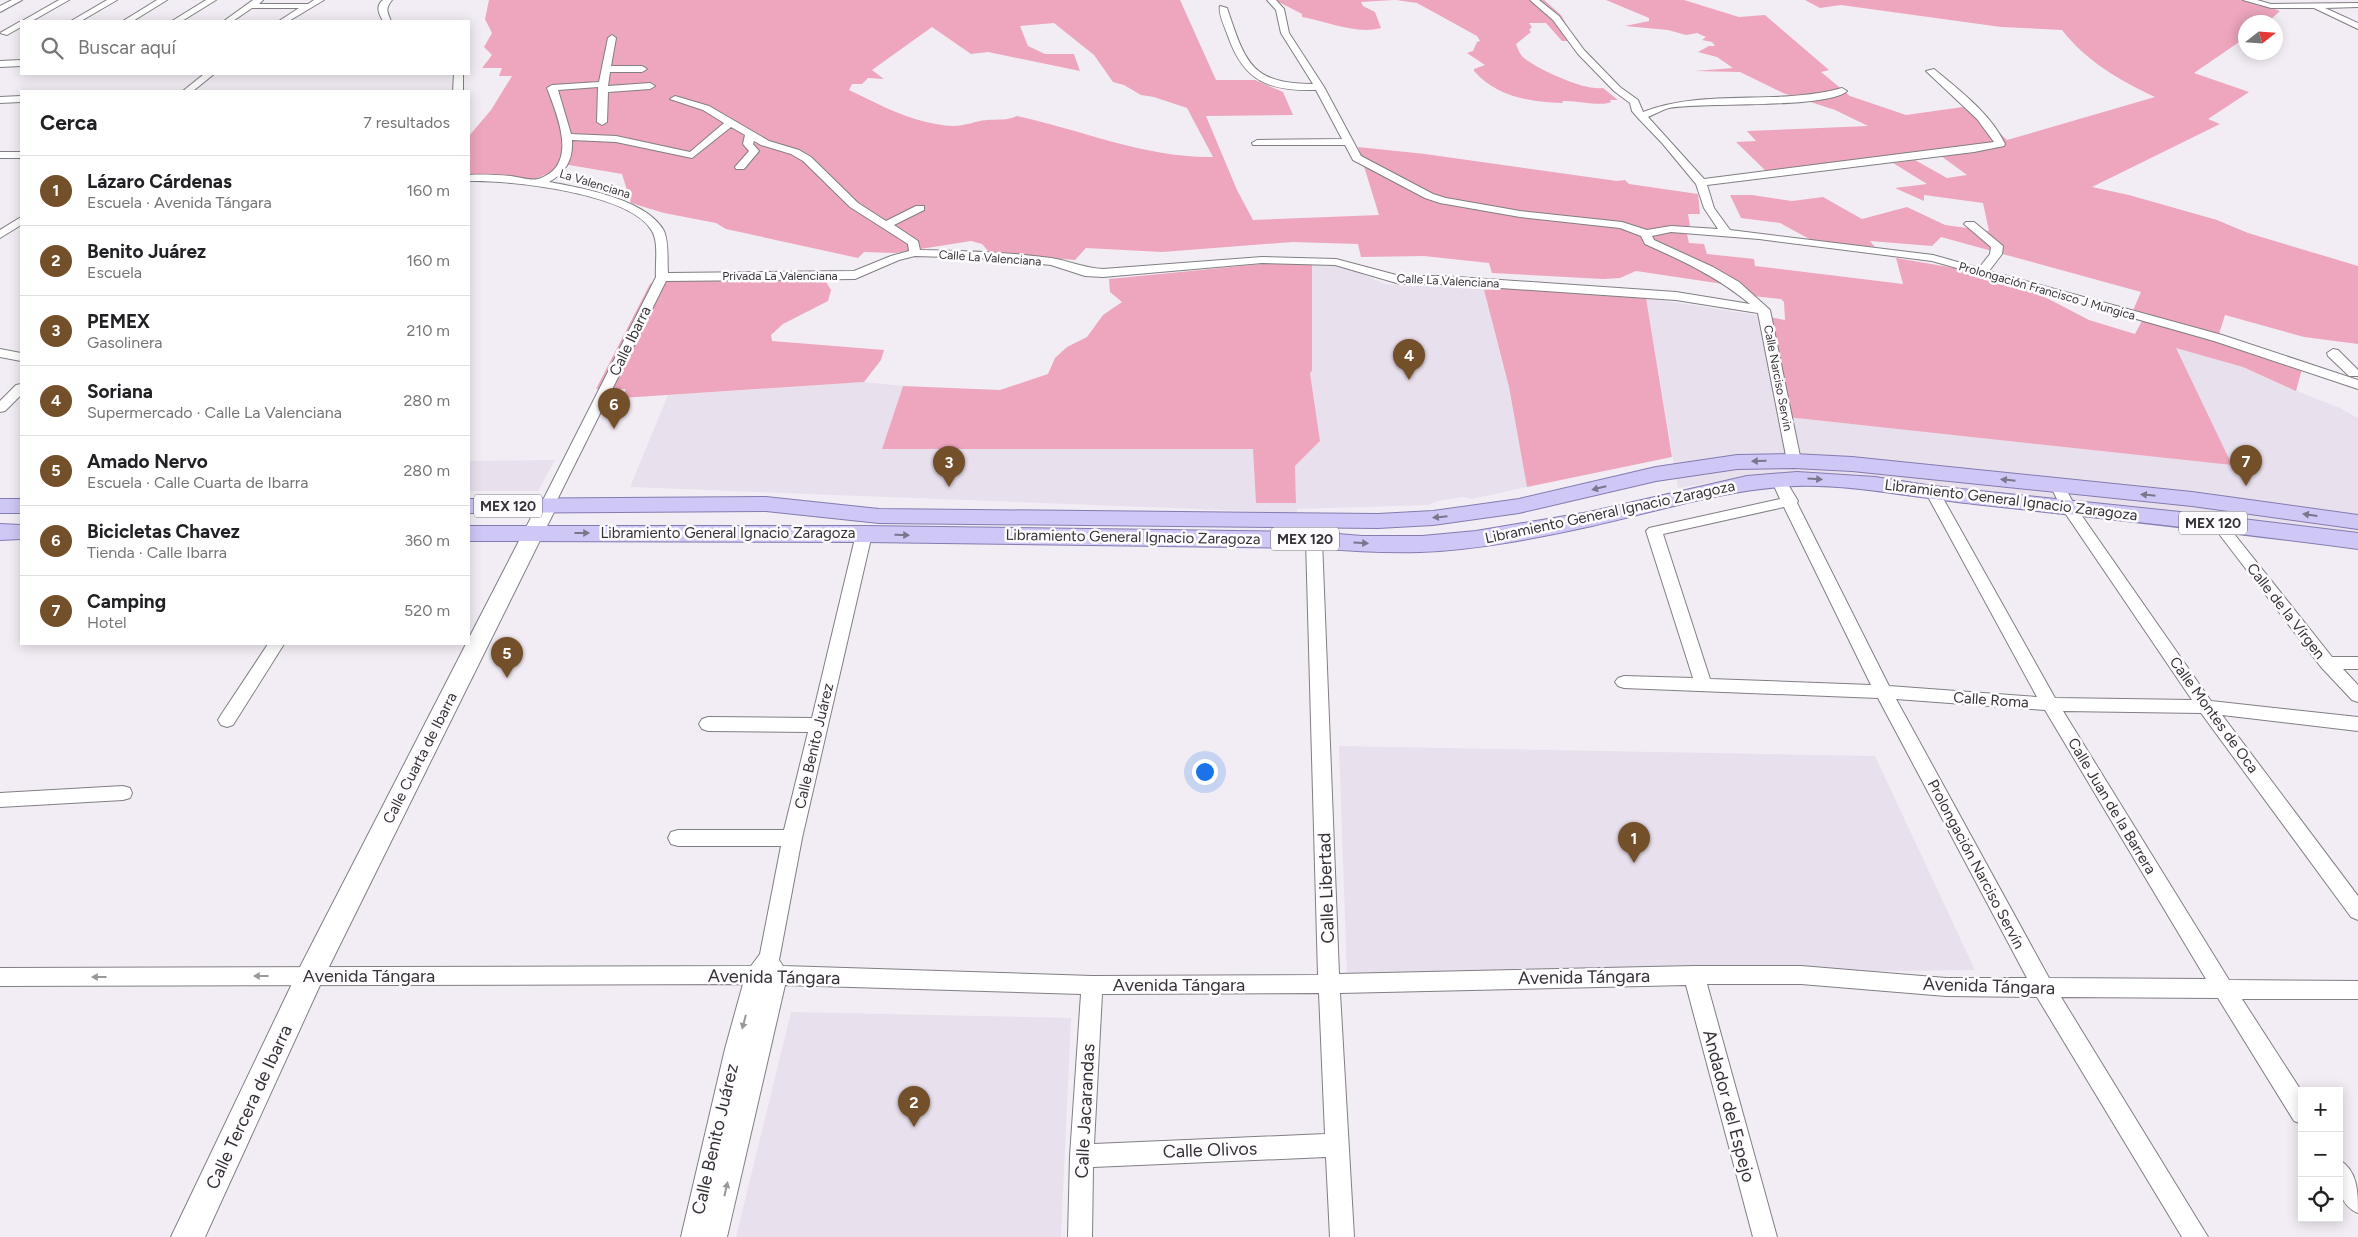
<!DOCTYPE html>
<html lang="es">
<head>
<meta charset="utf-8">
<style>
	:root { --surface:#fff; --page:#f6f6f6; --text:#202124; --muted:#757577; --line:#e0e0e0; --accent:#734f2a }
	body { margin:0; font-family:Figtree,sans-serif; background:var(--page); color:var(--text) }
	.controls { position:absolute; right:15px; bottom:15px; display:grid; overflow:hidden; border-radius:0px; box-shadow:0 2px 12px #0003 }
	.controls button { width:45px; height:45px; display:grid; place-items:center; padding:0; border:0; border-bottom:1px solid var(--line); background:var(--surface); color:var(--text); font:25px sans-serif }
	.compass { position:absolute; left:2238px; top:15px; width:45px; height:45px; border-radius:50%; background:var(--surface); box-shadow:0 2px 12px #0003; rotate:73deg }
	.you { position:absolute; left:1204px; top:771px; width:18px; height:18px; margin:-12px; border:4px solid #fff; border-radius:50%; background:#1a73e8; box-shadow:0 0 0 8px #1a73e833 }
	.badge { display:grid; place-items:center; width:32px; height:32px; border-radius:50%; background:var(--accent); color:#fff; font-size:16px; font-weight:700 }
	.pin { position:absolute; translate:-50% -41px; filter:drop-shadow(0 1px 2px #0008) }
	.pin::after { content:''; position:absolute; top:26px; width:18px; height:15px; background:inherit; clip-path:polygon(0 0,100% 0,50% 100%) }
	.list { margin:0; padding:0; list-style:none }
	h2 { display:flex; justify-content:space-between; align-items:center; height:65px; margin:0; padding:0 20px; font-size:21px }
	h2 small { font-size:16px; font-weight:400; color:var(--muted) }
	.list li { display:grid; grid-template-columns:32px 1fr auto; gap:15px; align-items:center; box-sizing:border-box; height:70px; padding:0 20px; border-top:1px solid var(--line) }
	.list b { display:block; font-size:19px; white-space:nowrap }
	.list p { margin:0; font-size:16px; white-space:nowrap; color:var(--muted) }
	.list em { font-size:16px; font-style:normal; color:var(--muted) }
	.icon { flex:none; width:28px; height:28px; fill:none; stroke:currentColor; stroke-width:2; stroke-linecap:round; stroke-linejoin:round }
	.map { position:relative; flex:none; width:2358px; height:1237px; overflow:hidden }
	.search { position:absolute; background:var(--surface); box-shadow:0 2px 12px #0003; left:20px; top:20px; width:450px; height:55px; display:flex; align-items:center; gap:12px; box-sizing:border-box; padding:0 18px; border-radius:0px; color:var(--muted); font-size:19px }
	.panel { position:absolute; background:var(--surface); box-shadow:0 2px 12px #0003; left:20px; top:90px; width:450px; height:555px; border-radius:0px }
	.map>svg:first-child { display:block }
	.built { fill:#e9e0ee }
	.green { fill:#eda6bd; fill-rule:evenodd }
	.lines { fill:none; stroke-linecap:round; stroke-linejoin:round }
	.street-casing { stroke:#817e84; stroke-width:2 }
	.secondary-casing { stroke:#817e84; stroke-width:2 }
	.primary-casing { stroke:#847baf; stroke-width:2 }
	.street { fill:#fff; fill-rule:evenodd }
	.secondary { fill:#fff; fill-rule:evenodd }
	.primary { fill:#cfc7f6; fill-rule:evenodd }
	.oneway { fill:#7a768c }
	.oneway2 { fill:#9a999a }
	.labels { text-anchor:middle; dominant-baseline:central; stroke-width:5; stroke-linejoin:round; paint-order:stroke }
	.far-street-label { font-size:12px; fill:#353336; stroke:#fefcff }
	.shield { fill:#fefcff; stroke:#716f72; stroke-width:1 }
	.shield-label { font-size:14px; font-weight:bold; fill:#353336 }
	.street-label { font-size:15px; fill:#353336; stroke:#fefcff }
	.near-street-label { font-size:18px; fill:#353336; stroke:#fefcff }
</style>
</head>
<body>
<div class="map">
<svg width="2358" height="1237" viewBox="0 0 2358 1237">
	<rect width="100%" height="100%" fill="#f2edf4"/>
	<g class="built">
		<path d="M1312,263H1336L1385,284L1405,286H1483L1509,387L1527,487L1472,499L1463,497L1437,501L1429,505L1297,509L1298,513L630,487L668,395L864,382L903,386L882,449H1254L1296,502L1295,466L1320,441L1310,373L1312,371Z"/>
		<path d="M1646,298L1763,316L1778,416L2052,445L2176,347L2243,367L2284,386L2340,408L2358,418V535L2075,501L1854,477L1794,473L1739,478L1678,488Z"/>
		<path d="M555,460L538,491H469V461Z"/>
		<path d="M1339,746L1875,756L1975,970L1674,974H1347Z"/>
		<path d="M791,1012L1071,1018L1061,1237H736Z"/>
	</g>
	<g class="green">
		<path d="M489,0H1180L1216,80H1255L1283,92L1293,115L1206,116L1237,190L1253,220L1379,215L1358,147L1425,154L1617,181L1625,180L1629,184L1698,194L1700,214H1688L1690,226L1677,227L1679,232L1687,234L1689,243L1704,244L1707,254L1754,259L1755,266L1903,284L1896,258L1966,270L2037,293L2089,320L2135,334L2143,319L2131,315L2141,292L1941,237L1932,246L1870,241L1875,247L1813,241L1780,223L1741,218L1730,195H1752L1792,201L1823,197L1862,219L1907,207L1945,225L1989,231L1983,203L1924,195V201L1895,188L1927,184L1893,163L1915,160L1947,178L1967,175L1937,153L1769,174L1736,142L1756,141L1747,131L1868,126L1835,110L1783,93L1740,72L1695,71L1733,68L1717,57L1698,52L1709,46H1715L1712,42L1702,40L1706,37L1697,33L1686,35L1668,30L1625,26L1649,21V18L1606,0H1684L1739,17L1765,15L1829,70L1821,72L1850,96L1906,115L1970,106L2007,140L2155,97C2119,80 2086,61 2062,30L2001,27L1841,5L1820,8L1805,0H2250L2280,11L2268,22H2246L2245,38L2194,73L2249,92L2208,119L2220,124L2092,187L2129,195L2217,220L2248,233L2358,266V344L2304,337L2225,315L2218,337L2303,365L2296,391L2243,367L2176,348L2232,465L1778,416L1763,316L1785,320L1784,302L1781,299L1744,295L1730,285L1636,271L1620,278L1603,279L1492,273L1489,263L1424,256L1361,257L1358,244L1293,242L1162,252L1086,248L1075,260L990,253L982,244L971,241L895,253L864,252L858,258L726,229L716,223L664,213L631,203L622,174L569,165L522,184L504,181L469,182V136L491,110L512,76H499L502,68H482L492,55L484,47L492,33L485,19ZM1054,23L1094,55L1113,82L1124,85L1141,95L1154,97L1187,108L1213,157C1145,158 1082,130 1017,116C1007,121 998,119 987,120C976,121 965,126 953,126C915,124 882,106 849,90L852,84H862L868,78L884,79L872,70L932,27L971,54L988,52L1080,71L1074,54H1045L1028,46L1020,26Z"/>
		<path d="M1275,0H1393L1361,2L1363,6L1375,12L1381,28C1356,35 1327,21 1302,17V14Z"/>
		<path d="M1396,0H1544L1561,15L1571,33L1579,41H1562L1546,23H1529L1532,27L1529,30L1531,32L1516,44C1518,49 1520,55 1524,58C1539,70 1585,91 1603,88L1618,100H1610L1611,102C1600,107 1577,100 1563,101L1562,103C1530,102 1497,97 1474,71V69L1485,65L1467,53L1473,51L1477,42L1480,41L1477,36L1417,3Z"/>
		<path d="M1272,263H1312V371L1310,373L1320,441L1295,466L1296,503H1256L1253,449H882L903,386L1000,390L1048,374L1055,358L1067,347L1087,337L1103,315L1122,302L1110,292L1109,279Z"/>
		<path d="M822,275L831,290L828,301L783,324L771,335L772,341L884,350L881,360L864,382L622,398L626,389H596L650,284L662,277Z"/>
		<path d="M1483,286L1646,298L1672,457L1527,487L1509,387Z"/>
	</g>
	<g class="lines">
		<defs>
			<g id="street">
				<path d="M12,0H22L0,12V6Z"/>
				<path d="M59,0H69L32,21H22Z"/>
				<path d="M107,0H117L81,21H71Z"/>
				<path d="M157,0H167L133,21H123Z"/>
				<path d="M206,0H216L182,21H172Z"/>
				<path d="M253,0H263L259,4H308L314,0H324L289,21H279L299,8H252L233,21H224Z"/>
				<path d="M383,0H392C385,9 387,11 391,21H383C379,14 375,6 383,0Z"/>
				<path d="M1267,0H1276L1284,9L1289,33L1324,87L1361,156L1433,194L1446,198L1520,211L1622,222L1647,230L1671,226L1718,229L1704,208L1696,184L1662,143L1638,118L1632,111L1630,103L1614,91L1578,54L1553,20L1530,0H1539L1559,16L1584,50L1620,87L1638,100L1643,112C1704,88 1778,106 1842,88L1847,91C1828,109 1702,102 1669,108C1662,110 1655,114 1648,117L1704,179L1994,142L1977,119L1926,71L1934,69C1959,90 1991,114 2005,144L2004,146L1974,152L1707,185L1714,208L1730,230L1933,255L1979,268L1990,254L1991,247L1964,224L1966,222H1974L2003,246L2002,254L1989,271L2222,335L2358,380V389L2214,341L1932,261L1759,239L1671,232L1652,236L1654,240L1713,267L1739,282L1770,310L1801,461L1794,465L1787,461L1758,313L1676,300L1442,284H1400L1335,265L1262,263L1103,277L1085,276L1051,265L979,258L915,256L899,260L855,279L666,281L554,506L547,511L542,509L540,506L656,277C655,264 659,243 652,231C631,193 510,180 469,181V175C483,174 497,175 511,176C519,177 531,181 538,179C580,166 557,115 547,88L552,85L599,82L608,38L612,35L616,38L611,66H642L647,69L642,72H610L608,86L650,83L655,86L650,89L608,92L607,122L602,125L597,122L598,87L558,90L571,134L616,136L690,152L724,123L703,110L670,99L675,96L709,106L769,141L799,150L811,157L858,203L886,221L916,206H924V210L894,225L918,241L920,250C964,251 1008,252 1051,258C1069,261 1084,268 1103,269L1262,257L1336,259L1400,276H1442L1676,292L1750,304C1718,277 1683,261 1645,244L1641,236L1620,228L1520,217L1440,203L1425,198L1353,160L1345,145H1253L1252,143L1257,140L1342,139L1316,90C1269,91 1244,82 1228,36C1225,27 1218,14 1220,6L1227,8C1245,61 1250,84 1313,84L1281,33L1276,10ZM731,127L745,135L743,144L749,151L735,167L736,169H744L759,151L753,144L754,141L761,145L791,154L803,161L850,207L908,244L909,251L891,256L854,271L668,273C667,261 669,243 664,231C647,199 581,188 549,182C566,172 573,160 572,140L616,142L692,158Z"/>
				<path d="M2243,0H2257L2271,4L2358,3V7L2325,8L2358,23V29L2314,8H2271Z"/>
				<path d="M21,21V27L7,35L0,33Z"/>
				<path d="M21,60V66L0,67V61Z"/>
				<path d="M204,74H214L193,91H183Z"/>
				<path d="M454,74H463V91H453Z"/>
				<path d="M21,96V102L0,103V97Z"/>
				<rect x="0" y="152" width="21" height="6"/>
				<path d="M21,217V225L0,238V230Z"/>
				<path d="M0,349L21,353V361L0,357Z"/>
				<path d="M2333,349L2338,350L2358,370V376H2349L2328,356L2327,353Z"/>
				<path d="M21,384V395L5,411L0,412V401L16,385Z"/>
				<path d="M1778,475L1783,476L1798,501L1797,503L1889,686L2037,697L1926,493L1933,488L1940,493L2055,698L2192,700L2061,507L2050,485L2057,480L2062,482L2075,506L2211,701L2358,717V731L2222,715L2358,896V920L2351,917L2201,713L2063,711L2229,980L2358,981V999H2242L2302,1092V1124L2294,1121L2218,998L2061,997L2208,1237H2182L2037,997L1946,996L1801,984H1707L1777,1237H1753L1686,985L1340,993L1354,1237H1330L1326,1157L1093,1167L1092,1237H1068L1070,1156L1081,994L785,985L727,1237H681L725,1049L743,984L0,986V968L751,966L760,954L781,846H678L671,844L668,838L671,832L678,830H784L808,732L708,731L702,729L699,724L702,719L708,717L812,718L856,534L859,531H869L872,534L802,838L779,960L783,966L1092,976L1318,975L1306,540L1309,536H1319L1322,540L1339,974L1694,966H1801L1946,978H2027L1878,698L1624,688L1618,686L1615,682L1618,678L1624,676L1693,678L1646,531L1649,528L1780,499L1771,479ZM1784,507L1871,685L1710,679L1663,534ZM1896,699L2045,710L2206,979L2049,978ZM1319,993L1325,1134L1094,1144L1102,994Z"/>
				<path d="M2218,518L2223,520L2332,657H2358V669H2343L2358,685V702L2352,700L2321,667L2213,526L2210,523L2213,520Z"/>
				<path d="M268,644H284L233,725L227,727L221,725L218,720L221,715Z"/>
				<path d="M123,786L130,788L132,793L130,798L123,800L0,807V793Z"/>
				<path d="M2339,1160C2358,1170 2358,1193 2358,1213C2336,1204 2339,1181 2339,1160Z"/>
			</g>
			<path id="secondary" d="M547,500L554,501L557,506L321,983L205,1237H171L300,967L466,644H469V638L537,506L540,501Z"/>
			<g id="primary">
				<path d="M1794,454L1852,457L2192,492L2358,515V529L2192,506L1852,471L1794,468L1737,469L1656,481L1519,513L1433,525L1378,528L879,523L766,511L469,513V499L766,497L879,509L1378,514L1433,511L1519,499L1656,467L1737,455Z"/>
				<path d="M1797,472L1875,477L1933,486L2218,516L2358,533V549C2230,532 2102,518 1974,504C1915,498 1854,484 1795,486C1726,489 1659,511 1592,526C1537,538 1477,550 1420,552C1384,553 1349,551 1314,548L864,542L469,541V526H864L1314,532L1362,536H1422L1476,531L1589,512L1747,476Z"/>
				<rect x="0" y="499" width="21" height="14"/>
				<path d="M0,524L21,525V539L0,540Z"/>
			</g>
		</defs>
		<use href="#street" class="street-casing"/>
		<use href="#secondary" class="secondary-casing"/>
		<use href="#primary" class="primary-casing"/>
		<use href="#street" class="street"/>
		<use href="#secondary" class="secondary"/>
		<use href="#primary" class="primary"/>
	</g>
	<defs><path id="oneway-solid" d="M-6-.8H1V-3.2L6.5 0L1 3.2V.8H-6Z" transform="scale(1.25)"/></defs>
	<g class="oneway">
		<use href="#oneway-solid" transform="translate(1759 461) rotate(179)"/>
		<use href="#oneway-solid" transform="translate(1815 479) rotate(3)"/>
		<use href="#oneway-solid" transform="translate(2008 480) rotate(-174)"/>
		<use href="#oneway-solid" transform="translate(1599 488) rotate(166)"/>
		<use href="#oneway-solid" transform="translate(2148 495) rotate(-174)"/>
		<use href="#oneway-solid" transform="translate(2310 515) rotate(-172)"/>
		<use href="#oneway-solid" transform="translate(1440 517) rotate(174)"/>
		<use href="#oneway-solid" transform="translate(582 533)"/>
		<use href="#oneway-solid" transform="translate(902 535) rotate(1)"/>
		<use href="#oneway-solid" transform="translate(1361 543) rotate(3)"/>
	</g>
	<g class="oneway2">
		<use href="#oneway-solid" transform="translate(261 976) rotate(180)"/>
		<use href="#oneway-solid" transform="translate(99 977) rotate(180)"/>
		<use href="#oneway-solid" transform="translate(744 1022) rotate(105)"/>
		<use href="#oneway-solid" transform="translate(726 1189) rotate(-77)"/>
	</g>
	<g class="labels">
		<g class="far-street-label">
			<text transform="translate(595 184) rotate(17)">La Valenciana</text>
			<text transform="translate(990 258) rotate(4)">Calle La Valenciana</text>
			<text x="780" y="276">Privada La Valenciana</text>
			<text transform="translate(1448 281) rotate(3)">Calle La Valenciana</text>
			<text transform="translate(2047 291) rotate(16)">Prolongación Francisco J Mungica</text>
			<text transform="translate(1778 378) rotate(79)">Calle Narciso Servin</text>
		</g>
		<g class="shield">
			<rect x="474" y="494.5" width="68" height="23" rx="4"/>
			<rect x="2179" y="511.5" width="68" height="23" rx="4"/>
			<rect x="1271" y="527.5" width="68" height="23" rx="4"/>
		</g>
		<g class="shield-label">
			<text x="508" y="506">MEX 120</text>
			<text x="2213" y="523">MEX 120</text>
			<text x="1305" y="539">MEX 120</text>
		</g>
		<g class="street-label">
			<text transform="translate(630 341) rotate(-64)">Calle Ibarra</text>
			<text transform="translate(2011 500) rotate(7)">Libramiento General Ignacio Zaragoza</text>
			<text transform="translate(1610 512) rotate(-12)">Libramiento General Ignacio Zaragoza</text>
			<text x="728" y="533">Libramiento General Ignacio Zaragoza</text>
			<text transform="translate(1133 537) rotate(1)">Libramiento General Ignacio Zaragoza</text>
			<text transform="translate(2286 611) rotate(52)">Calle de la Vírgen</text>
			<text transform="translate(1991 700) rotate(4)">Calle Roma</text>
			<text transform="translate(2214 715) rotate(54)">Calle Montes de Oca</text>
			<text transform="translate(814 746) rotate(-77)">Calle Benito Juárez</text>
			<text transform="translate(420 758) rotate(-63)">Calle Cuarta de Ibarra</text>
			<text transform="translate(2112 806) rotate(59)">Calle Juan de la Barrera</text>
			<text transform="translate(1976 864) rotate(62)">Prolongación Narciso Servín</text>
		</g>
		<g class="near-street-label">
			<text transform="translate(1326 888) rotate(-92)">Calle Libertad</text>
			<text x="369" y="976">Avenida Tángara</text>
			<text transform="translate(774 977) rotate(1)">Avenida Tángara</text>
			<text transform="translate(1584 977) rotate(-1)">Avenida Tángara</text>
			<text x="1179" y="985">Avenida Tángara</text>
			<text transform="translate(1989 986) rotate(2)">Avenida Tángara</text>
			<text transform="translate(1729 1106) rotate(75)">Andador del Espejo</text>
			<text transform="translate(249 1107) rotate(-65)">Calle Tercera de Ibarra</text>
			<text transform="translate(1085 1111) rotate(-87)">Calle Jacarandas</text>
			<text transform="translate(715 1139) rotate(-77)">Calle Benito Juárez</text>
			<text transform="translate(1210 1150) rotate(-2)">Calle Olivos</text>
		</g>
	</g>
</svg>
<div class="controls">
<button>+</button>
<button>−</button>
<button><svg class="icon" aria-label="locate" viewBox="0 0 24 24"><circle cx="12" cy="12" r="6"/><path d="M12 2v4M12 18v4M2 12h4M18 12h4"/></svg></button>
</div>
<svg class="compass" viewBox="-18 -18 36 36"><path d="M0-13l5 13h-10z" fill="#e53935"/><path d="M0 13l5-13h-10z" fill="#757577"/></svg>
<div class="you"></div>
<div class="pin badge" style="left:1634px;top:863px">1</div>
<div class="pin badge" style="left:914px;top:1127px">2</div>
<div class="pin badge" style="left:949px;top:487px">3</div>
<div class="pin badge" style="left:1409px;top:380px">4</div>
<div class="pin badge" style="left:507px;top:678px">5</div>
<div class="pin badge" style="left:614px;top:429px">6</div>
<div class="pin badge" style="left:2246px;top:486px">7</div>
<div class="search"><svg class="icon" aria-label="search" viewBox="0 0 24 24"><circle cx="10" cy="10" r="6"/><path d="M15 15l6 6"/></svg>Buscar aquí</div>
<section class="panel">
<h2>Cerca<small>7 resultados</small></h2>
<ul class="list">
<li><span class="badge">1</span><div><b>Lázaro Cárdenas</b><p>Escuela · Avenida Tángara</p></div><em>160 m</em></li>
<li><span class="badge">2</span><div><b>Benito Juárez</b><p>Escuela</p></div><em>160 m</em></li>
<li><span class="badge">3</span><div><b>PEMEX</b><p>Gasolinera</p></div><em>210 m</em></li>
<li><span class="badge">4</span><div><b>Soriana</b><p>Supermercado · Calle La Valenciana</p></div><em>280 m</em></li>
<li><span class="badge">5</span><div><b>Amado Nervo</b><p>Escuela · Calle Cuarta de Ibarra</p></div><em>280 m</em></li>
<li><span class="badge">6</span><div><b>Bicicletas Chavez</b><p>Tienda · Calle Ibarra</p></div><em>360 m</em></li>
<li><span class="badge">7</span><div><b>Camping</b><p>Hotel</p></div><em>520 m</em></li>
</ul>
</section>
</div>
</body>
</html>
